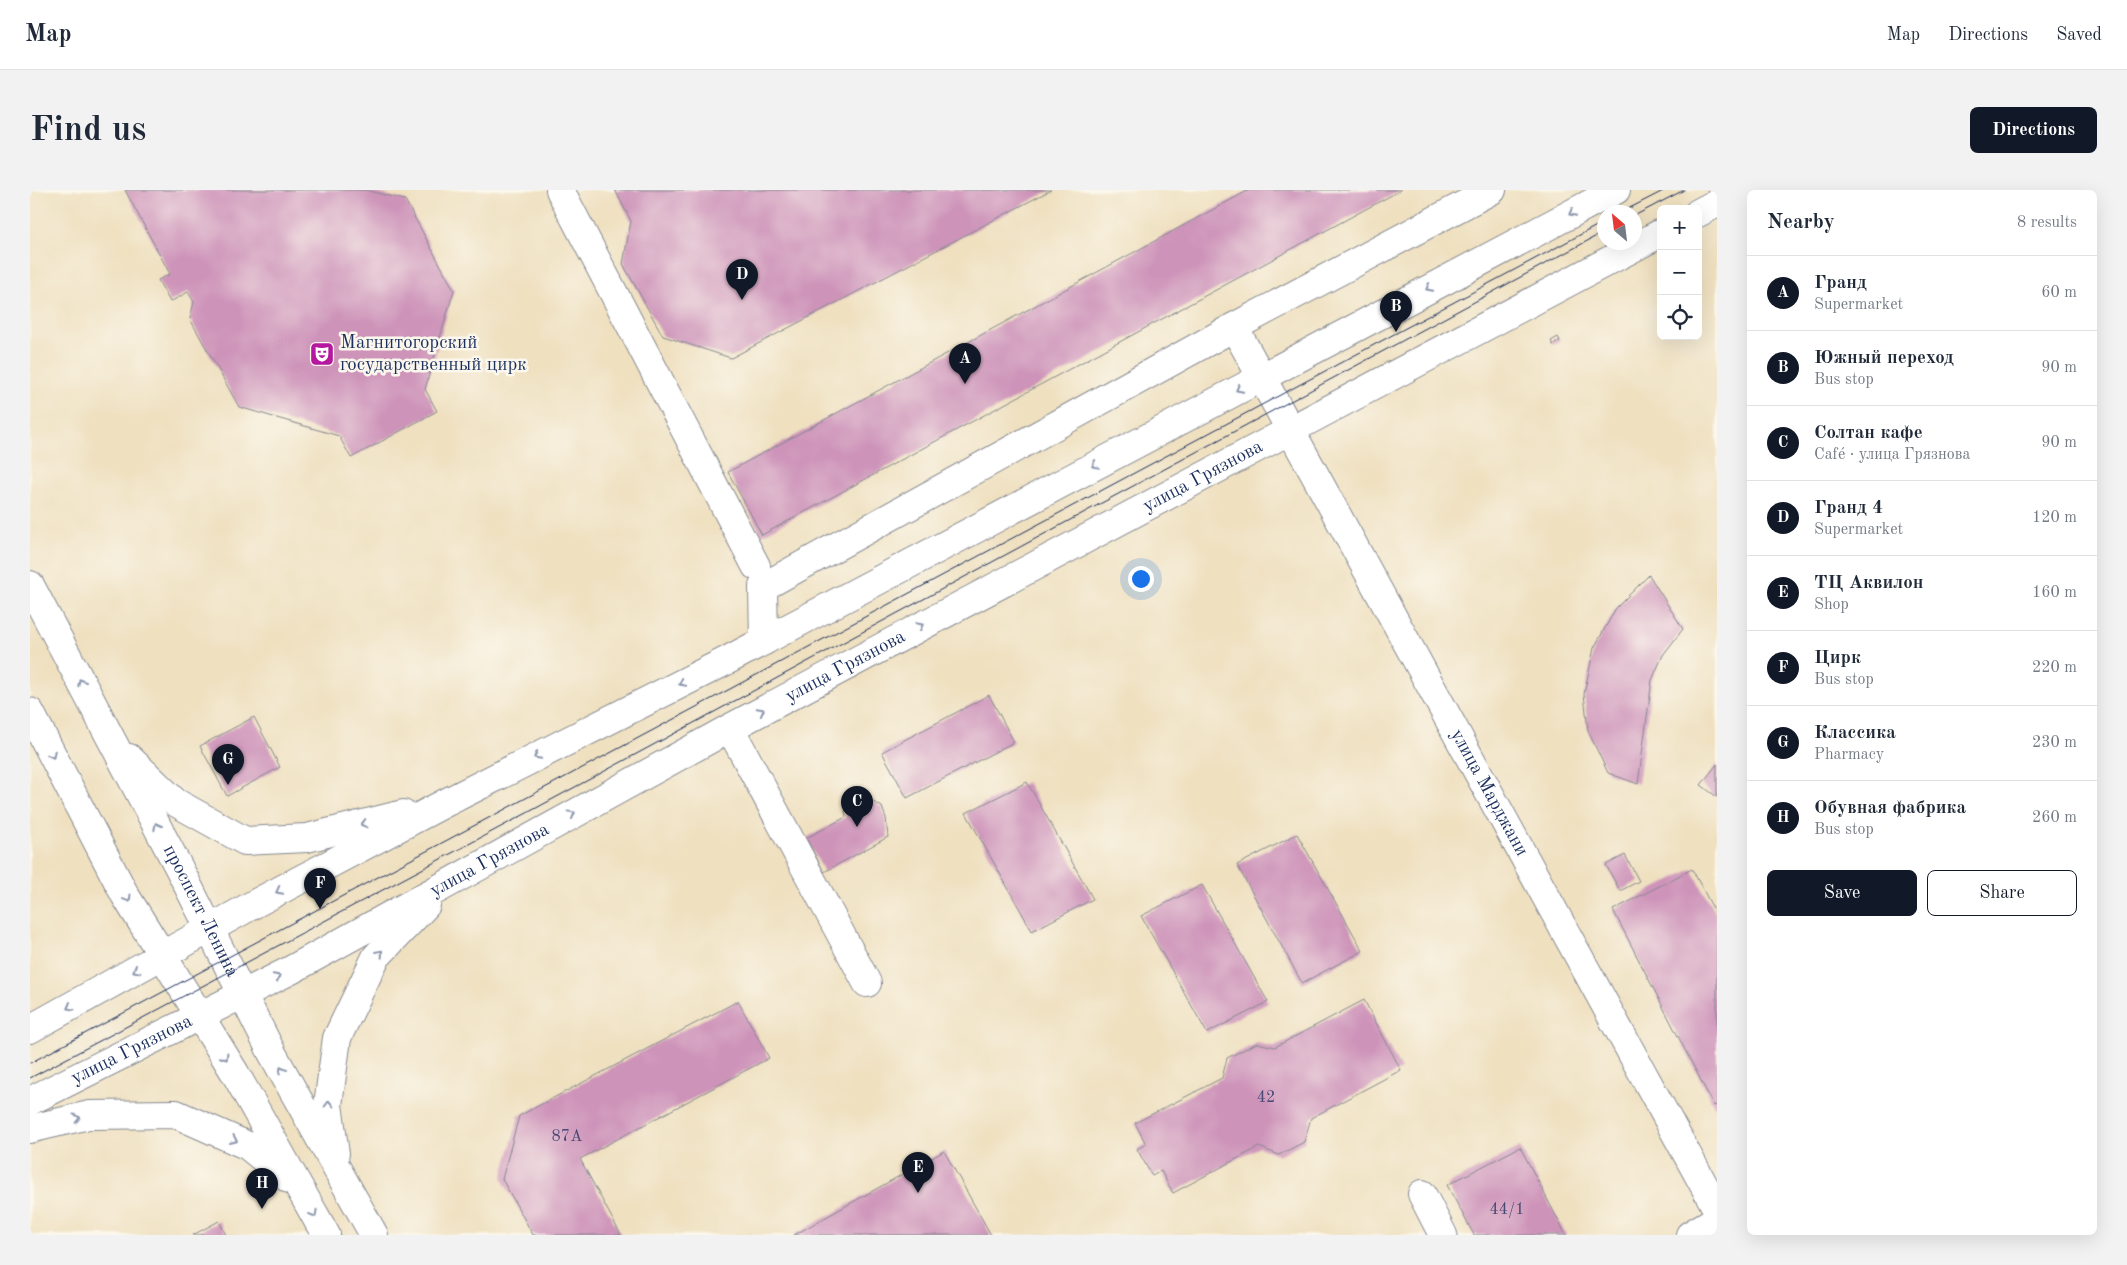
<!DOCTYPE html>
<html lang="en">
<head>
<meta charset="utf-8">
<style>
	:root { --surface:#fff; --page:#f2f2f3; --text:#1f2937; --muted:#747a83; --line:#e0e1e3; --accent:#111827 }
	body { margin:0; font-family:"Old Standard TT",serif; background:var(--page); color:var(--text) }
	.controls { position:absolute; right:15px; top:15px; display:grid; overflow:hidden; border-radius:8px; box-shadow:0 5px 20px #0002 }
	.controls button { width:45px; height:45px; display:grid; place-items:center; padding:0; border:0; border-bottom:1px solid var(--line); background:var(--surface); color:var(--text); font:25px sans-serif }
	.compass { position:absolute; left:1567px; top:15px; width:45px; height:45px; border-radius:50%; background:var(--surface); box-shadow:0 5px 20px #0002; rotate:332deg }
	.you { position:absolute; left:1110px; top:388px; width:18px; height:18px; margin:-12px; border:4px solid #fff; border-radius:50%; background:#1a73e8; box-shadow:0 0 0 8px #1a73e833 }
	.badge { display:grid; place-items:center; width:32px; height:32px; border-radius:50%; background:var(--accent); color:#fff; font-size:16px; font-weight:700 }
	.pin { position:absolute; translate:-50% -41px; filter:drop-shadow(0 1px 2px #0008) }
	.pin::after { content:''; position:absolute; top:26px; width:18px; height:15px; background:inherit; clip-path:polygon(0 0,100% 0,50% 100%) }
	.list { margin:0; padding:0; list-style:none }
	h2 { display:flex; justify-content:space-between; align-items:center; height:65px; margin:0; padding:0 20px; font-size:21px }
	h2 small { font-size:16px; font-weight:400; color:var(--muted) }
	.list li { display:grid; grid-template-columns:32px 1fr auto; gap:15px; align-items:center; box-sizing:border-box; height:75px; padding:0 20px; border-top:1px solid var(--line) }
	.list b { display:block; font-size:19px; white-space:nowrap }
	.list p { margin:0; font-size:16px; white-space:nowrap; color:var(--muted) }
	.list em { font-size:16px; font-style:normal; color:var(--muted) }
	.actions { display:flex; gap:10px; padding:15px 20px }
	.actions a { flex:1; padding:11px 0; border:1px solid var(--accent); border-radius:8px; text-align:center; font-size:18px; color:var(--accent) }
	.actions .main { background:var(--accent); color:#fff }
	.icon { flex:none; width:28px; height:28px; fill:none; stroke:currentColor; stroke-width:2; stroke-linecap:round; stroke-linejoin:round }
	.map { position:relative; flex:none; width:1687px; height:1045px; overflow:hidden; border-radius:8px }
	header { display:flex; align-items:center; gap:30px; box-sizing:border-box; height:70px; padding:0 25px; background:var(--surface); border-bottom:1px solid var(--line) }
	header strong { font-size:24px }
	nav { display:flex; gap:28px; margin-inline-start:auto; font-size:18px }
	.intro { display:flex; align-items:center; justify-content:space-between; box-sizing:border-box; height:120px; padding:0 30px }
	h1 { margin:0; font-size:35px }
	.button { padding:12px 22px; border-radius:8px; background:var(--accent); color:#fff; font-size:18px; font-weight:700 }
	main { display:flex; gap:30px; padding:0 30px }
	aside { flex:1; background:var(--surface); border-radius:8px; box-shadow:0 5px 20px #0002 }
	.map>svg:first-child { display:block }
	.building { fill:#cd93b9 }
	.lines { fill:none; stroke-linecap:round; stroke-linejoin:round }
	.minor-casing { stroke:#85888f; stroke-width:30 }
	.major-casing { stroke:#85888f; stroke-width:30 }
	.minor { stroke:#fff; stroke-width:28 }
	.major { stroke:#fff; stroke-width:28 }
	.tram { stroke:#1b2f5e; stroke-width:1 }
	.oneway { stroke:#8d97ae }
	.labels { text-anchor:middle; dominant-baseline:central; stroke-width:5; stroke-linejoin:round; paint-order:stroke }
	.number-label { font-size:16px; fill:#484875 }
	.poi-label { font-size:19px; fill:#1b2f5e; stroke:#fbf7ec; text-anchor:start }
	.street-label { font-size:19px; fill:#1b2f5e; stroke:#fbf7ec }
</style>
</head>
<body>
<header>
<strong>Map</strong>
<nav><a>Map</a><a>Directions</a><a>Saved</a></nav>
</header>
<div class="intro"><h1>Find us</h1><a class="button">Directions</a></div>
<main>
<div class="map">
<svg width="1687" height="1045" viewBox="0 0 1687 1045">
	<rect width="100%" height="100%" fill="#fbf7ec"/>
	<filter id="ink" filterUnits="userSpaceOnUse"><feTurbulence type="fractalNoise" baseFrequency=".02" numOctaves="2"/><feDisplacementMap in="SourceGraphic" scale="10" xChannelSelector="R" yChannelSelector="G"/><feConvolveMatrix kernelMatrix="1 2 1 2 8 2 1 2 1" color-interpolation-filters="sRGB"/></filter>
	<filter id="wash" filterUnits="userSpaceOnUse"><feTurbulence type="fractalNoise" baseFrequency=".0096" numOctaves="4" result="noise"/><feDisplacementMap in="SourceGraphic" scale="20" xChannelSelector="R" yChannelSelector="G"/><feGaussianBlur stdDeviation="1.12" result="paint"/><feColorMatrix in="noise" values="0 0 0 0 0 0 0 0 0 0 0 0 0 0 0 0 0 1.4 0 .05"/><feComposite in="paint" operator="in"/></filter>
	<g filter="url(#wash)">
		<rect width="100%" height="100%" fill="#efe0c0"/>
		<g id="blocks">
			<g class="building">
				<path d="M95,0H335L375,10L424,100L395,199L407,221L321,268L309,246L209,217L160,129L164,112L158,102L140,112L128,90L140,84Z"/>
				<path d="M585,0H1021L701,168L633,146L593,74L601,31Z"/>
				<path d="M1219,0H1371L732,345L698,282Z"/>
				<path d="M1528,147L1530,151L1523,155L1521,151Z"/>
				<path d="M1619,385L1653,439L1633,465L1622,490L1608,594L1578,583L1558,541L1554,504L1564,458L1586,418Z"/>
				<path d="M959,505L984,552L877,608L852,562Z"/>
				<path d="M224,527L250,577L197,606L170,556Z"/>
				<path d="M1687,574V607L1671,595Z"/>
				<path d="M997,592L1063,709L1002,741L936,623Z"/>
				<path d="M837,608L852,617L856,628L858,647L794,682L776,648L816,627L815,621L819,614Z"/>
				<path d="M1267,644L1333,761L1272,793L1207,675Z"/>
				<path d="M1595,665L1609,691L1590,701L1576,675Z"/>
				<path d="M1662,679L1687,726V915L1684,916L1583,720Z"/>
				<path d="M1172,695L1238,812L1177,843L1111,726Z"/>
				<path d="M1334,810L1371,880L1281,928L1274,952L1249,965L1229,957L1143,1003L1131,981L1122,986L1107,959L1116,954L1105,933L1192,888L1197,868L1227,853L1245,857Z"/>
				<path d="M708,811L739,868L550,969L591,1045H503L472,989L489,926Z"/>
				<path d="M1490,957L1536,1045H1444L1417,995Z"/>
				<path d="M914,961L961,1045H764Z"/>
				<path d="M189,1031L196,1045H163Z"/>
			</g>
		</g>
	</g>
	<g filter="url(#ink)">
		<use href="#blocks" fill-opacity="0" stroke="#85888f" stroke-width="1"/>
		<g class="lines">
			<defs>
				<g id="minor">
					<path d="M530,0L726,376"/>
					<path id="s1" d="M1204,137L1687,1019"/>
					<path d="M734,451L733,397L1204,137L1462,0"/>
					<path d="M700,538L837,793"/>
					<path d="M1392,1004L1413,1045"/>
					<path d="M1660,1045L1687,1029"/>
				</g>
				<g id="major">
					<path d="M1668,23L1687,13"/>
					<path id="s2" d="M0,395L149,678L242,863L344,1045"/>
					<path d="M0,522L95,705L205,883L296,1045"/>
					<path d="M99,568L145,612L215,651L277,648L373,624"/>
					<path d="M0,839L226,713L415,613L696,471L1586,0"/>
					<path id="s3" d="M0,911L261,780L700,538L1631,43"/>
					<path d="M0,939L59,925L146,924L218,956L259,989"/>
					<path d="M305,964L298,915L307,848L346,767L396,715"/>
				</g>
			</defs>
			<use href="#minor" class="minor-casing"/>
			<use href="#major" class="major-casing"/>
			<use href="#minor" class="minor"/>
			<use href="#major" class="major"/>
			<g class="tram">
				<path d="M1592,22L1635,0"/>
				<path d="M1604,26L1654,0"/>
				<path d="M0,873L1574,32"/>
				<path d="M0,888L497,623L1574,42"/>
			</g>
		</g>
		<defs><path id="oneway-chevron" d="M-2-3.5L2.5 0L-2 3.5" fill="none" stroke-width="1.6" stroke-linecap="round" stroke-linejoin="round" transform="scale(1.25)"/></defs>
		<g class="oneway">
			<use href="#oneway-chevron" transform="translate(1542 23) rotate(152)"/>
			<use href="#oneway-chevron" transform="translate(1399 98) rotate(152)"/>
			<use href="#oneway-chevron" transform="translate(1209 199) rotate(152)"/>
			<use href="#oneway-chevron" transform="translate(1065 275) rotate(152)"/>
			<use href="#oneway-chevron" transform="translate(890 436) rotate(-28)"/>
			<use href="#oneway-chevron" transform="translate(51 492) rotate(-118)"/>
			<use href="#oneway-chevron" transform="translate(652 493) rotate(153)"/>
			<use href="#oneway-chevron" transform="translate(731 521) rotate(-28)"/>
			<use href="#oneway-chevron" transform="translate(22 565) rotate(63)"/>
			<use href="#oneway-chevron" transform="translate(507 566) rotate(153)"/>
			<use href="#oneway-chevron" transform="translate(542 624) rotate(-29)"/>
			<use href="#oneway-chevron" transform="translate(334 634) rotate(165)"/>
			<use href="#oneway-chevron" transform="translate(127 636) rotate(-118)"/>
			<use href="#oneway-chevron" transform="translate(249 701) rotate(153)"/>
			<use href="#oneway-chevron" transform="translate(98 709) rotate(59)"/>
			<use href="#oneway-chevron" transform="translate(350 763) rotate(-49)"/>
			<use href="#oneway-chevron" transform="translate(106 780) rotate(151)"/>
			<use href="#oneway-chevron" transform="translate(247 787) rotate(-27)"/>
			<use href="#oneway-chevron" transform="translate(40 817) rotate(151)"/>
			<use href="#oneway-chevron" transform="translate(195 867) rotate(58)"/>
			<use href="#oneway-chevron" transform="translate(252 880) rotate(-119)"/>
			<use href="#oneway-chevron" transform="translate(299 914) rotate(-90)"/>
			<use href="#oneway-chevron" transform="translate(47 928) rotate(-13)"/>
			<use href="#oneway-chevron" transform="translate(204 950) rotate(24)"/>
			<use href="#oneway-chevron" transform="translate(284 1024) rotate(61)"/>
		</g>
	</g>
	<defs>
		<symbol id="theatre-square" viewBox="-11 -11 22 22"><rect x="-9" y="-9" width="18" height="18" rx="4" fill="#b5179e" stroke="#fbf7ec"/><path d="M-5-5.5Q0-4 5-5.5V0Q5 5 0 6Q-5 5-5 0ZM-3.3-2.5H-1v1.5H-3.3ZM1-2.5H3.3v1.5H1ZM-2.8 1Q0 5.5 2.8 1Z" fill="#fff"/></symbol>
	</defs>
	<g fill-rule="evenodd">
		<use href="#theatre-square" x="278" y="150" width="28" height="28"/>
	</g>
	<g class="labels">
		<g class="number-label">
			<text x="1236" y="908">42</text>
			<text x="537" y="947">87А</text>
			<text x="1477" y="1020">44/1</text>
		</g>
		<g class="poi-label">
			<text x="310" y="153">Магнитогорский<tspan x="310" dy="22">государственный цирк</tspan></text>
		</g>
		<g class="street-label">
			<text stroke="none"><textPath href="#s3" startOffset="1329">улица Грязнова</textPath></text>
			<text stroke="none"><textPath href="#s3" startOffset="924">улица Грязнова</textPath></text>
			<text stroke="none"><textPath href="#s1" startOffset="531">улица Марджани</textPath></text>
			<text stroke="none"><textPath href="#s3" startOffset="519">улица Грязнова</textPath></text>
			<text stroke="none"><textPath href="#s2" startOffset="368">проспект Ленина</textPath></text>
			<text stroke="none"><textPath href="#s3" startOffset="114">улица Грязнова</textPath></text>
		</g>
	</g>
</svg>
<div class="controls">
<button>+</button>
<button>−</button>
<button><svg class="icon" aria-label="locate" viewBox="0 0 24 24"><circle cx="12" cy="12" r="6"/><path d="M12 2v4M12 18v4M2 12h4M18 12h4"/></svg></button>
</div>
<svg class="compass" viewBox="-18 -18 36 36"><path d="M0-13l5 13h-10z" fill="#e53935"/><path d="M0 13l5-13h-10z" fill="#747a83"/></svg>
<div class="you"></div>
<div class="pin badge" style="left:935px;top:194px">A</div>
<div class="pin badge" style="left:1366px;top:142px">B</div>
<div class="pin badge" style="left:827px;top:637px">C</div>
<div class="pin badge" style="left:712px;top:110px">D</div>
<div class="pin badge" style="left:888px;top:1003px">E</div>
<div class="pin badge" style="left:290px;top:719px">F</div>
<div class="pin badge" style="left:198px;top:595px">G</div>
<div class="pin badge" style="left:232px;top:1019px">H</div>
</div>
<aside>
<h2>Nearby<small>8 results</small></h2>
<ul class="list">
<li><span class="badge">A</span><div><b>Гранд</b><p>Supermarket</p></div><em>60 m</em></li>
<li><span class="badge">B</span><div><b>Южный переход</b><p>Bus stop</p></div><em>90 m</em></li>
<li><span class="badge">C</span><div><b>Солтан кафе</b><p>Café · улица Грязнова</p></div><em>90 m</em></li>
<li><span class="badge">D</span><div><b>Гранд 4</b><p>Supermarket</p></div><em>120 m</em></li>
<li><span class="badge">E</span><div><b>ТЦ Аквилон</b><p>Shop</p></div><em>160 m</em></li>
<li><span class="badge">F</span><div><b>Цирк</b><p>Bus stop</p></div><em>220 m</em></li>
<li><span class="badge">G</span><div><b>Классика</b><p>Pharmacy</p></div><em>230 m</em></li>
<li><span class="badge">H</span><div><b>Обувная фабрика</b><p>Bus stop</p></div><em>260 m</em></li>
</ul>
<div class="actions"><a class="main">Save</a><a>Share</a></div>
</aside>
</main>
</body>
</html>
